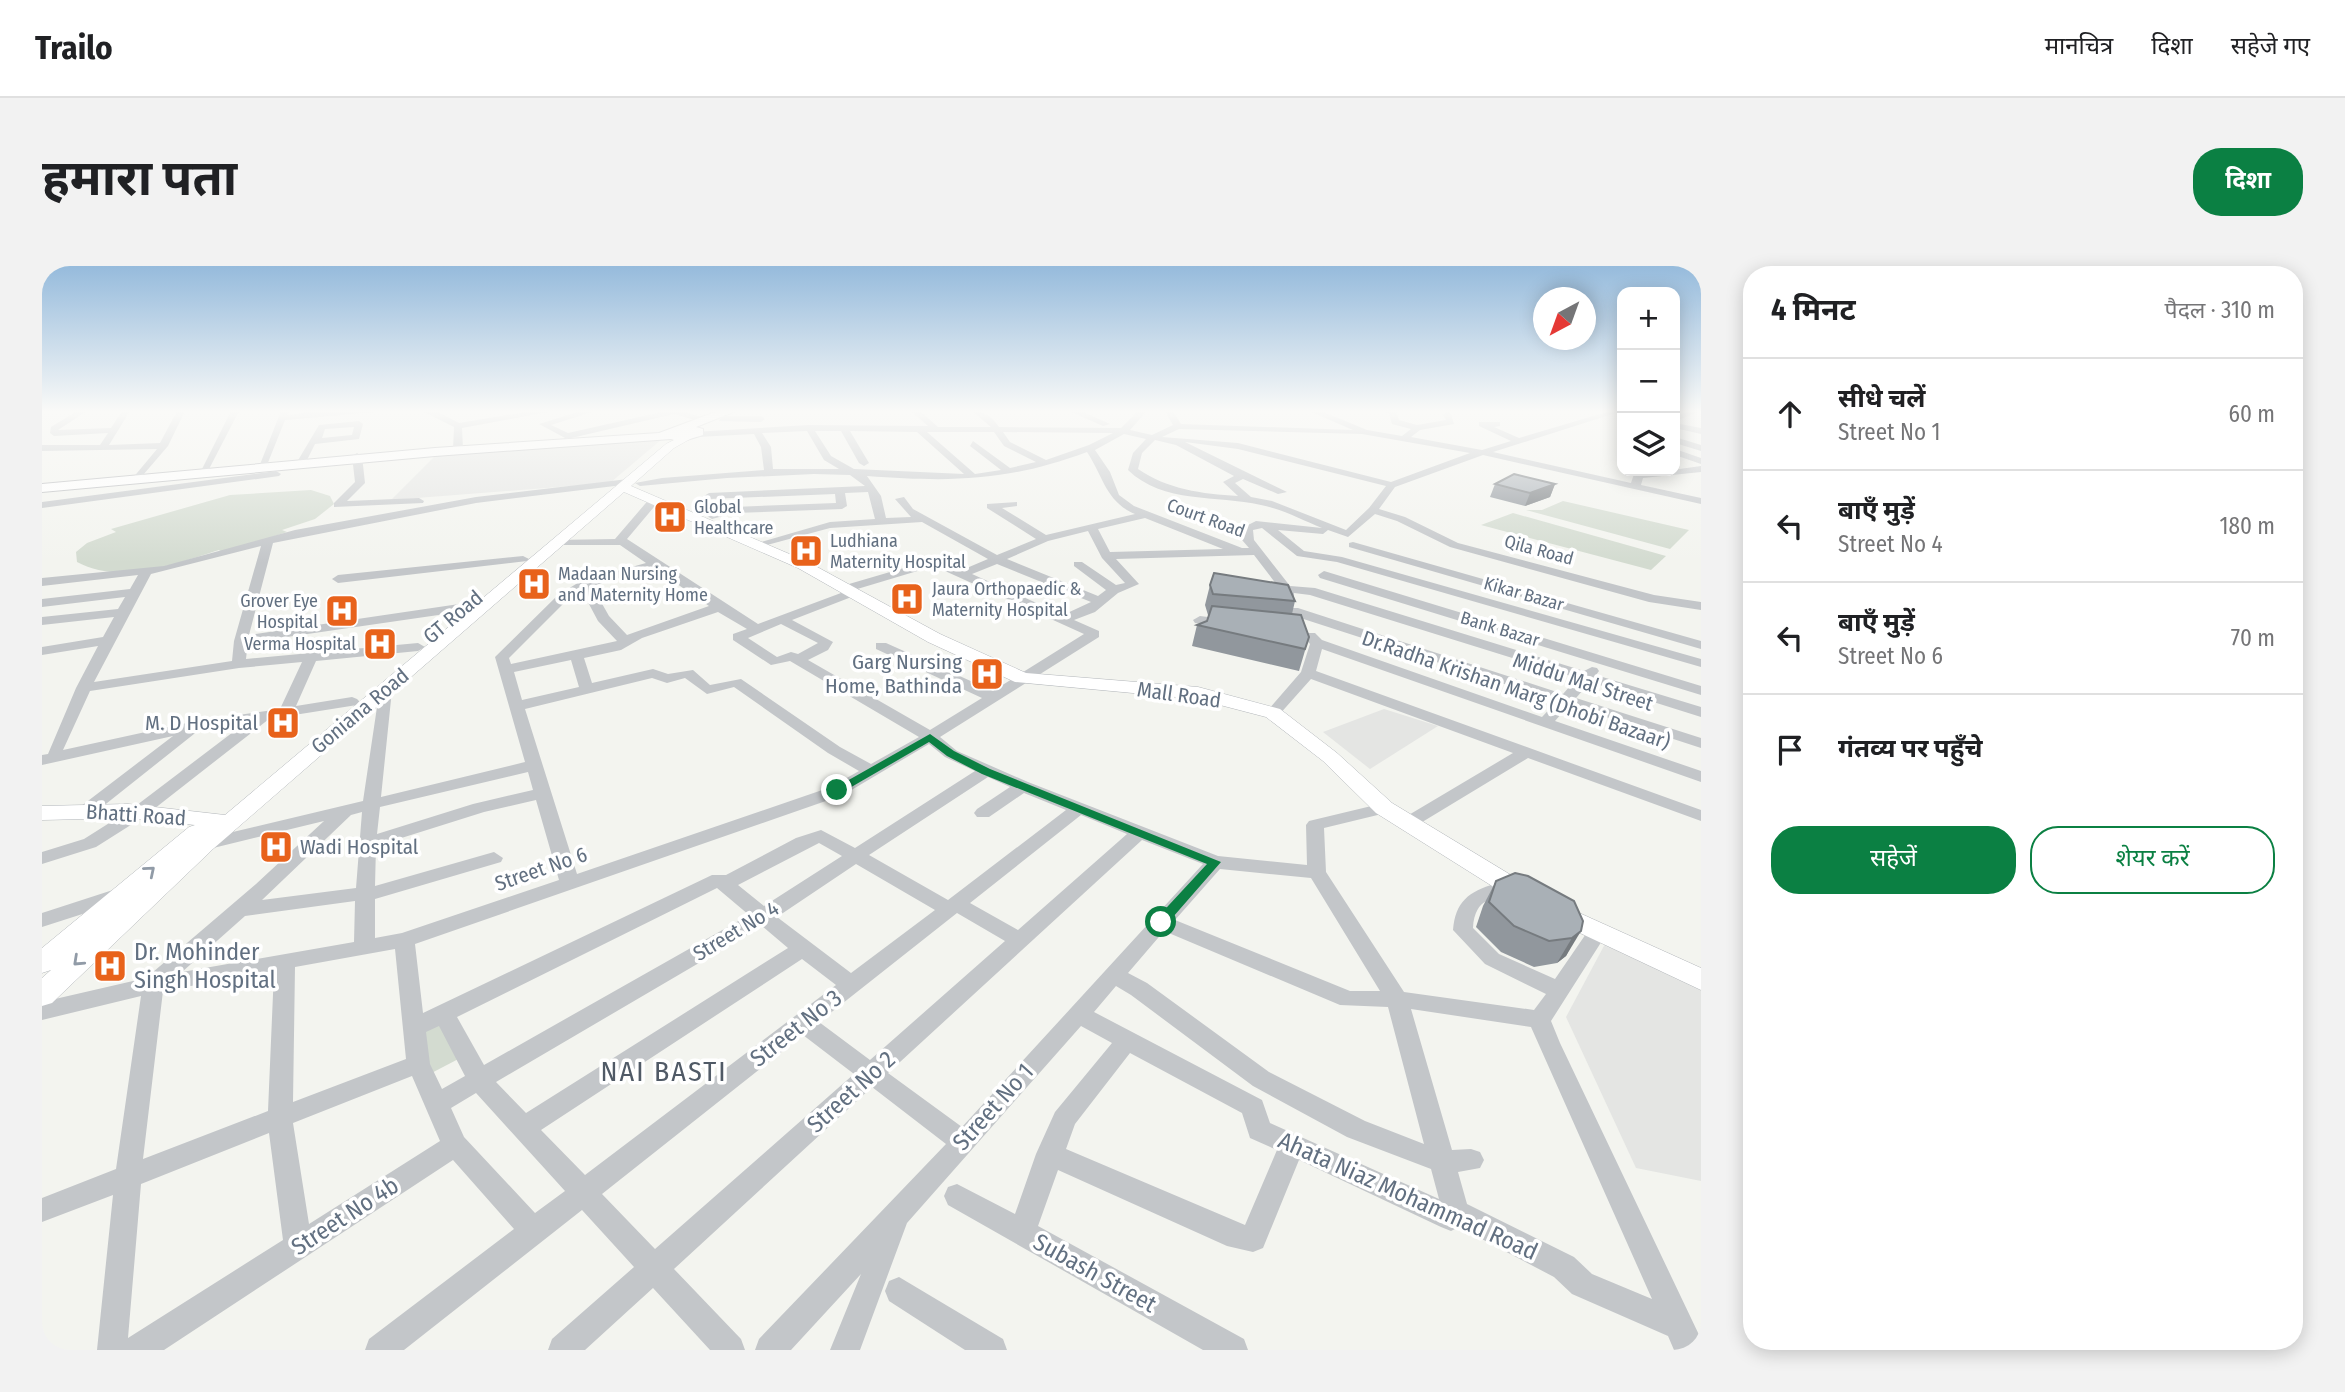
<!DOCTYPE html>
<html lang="hi">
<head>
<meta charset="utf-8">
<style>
	:root { --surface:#fff; --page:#f2f2f2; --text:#202124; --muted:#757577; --line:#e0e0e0; --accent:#0b8043 }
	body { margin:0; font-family:"Fira Sans Condensed","Noto Sans Devanagari",sans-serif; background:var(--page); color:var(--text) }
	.controls { position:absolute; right:21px; top:21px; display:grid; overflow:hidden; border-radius:14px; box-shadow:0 4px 18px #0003 }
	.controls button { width:63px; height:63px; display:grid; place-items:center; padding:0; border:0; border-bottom:2px solid var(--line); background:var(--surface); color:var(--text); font:35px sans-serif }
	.compass { position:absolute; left:1491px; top:21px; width:63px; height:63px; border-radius:50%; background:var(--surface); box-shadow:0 4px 18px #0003; rotate:221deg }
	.stop { position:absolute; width:21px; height:21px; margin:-16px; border:5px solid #0b8043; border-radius:50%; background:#fff }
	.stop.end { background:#0b8043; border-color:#fff; box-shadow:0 2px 7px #0008 }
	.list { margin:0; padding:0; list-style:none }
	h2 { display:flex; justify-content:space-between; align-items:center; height:91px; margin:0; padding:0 28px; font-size:30px }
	h2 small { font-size:23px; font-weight:400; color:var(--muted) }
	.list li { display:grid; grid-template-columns:46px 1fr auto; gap:21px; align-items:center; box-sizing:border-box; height:112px; padding:0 28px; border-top:2px solid var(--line) }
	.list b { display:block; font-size:26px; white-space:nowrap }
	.list p { margin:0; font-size:23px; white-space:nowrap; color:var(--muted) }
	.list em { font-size:23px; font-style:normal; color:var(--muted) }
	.actions { display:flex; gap:14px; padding:21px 28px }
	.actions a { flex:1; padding:16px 0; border:2px solid var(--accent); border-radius:28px; text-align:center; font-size:24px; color:var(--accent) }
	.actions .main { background:var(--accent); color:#fff }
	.icon { flex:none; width:38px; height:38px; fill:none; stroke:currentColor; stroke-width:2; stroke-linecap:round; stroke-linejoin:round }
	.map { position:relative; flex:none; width:1659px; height:1084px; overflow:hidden; border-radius:28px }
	header { display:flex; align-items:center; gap:42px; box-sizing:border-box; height:98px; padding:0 35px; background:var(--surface); border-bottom:2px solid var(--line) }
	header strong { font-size:33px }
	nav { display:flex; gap:38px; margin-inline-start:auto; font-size:24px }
	.intro { display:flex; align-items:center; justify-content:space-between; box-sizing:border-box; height:168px; padding:0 42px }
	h1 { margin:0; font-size:49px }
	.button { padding:18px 32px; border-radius:28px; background:var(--accent); color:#fff; font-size:24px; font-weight:700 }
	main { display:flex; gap:42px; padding:0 42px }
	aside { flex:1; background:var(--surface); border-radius:28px; box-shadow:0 4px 18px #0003 }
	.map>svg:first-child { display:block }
	.built { fill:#e4e5e3 }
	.green { fill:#d3dbd0 }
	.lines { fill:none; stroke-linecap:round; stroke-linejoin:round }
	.major-casing { stroke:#b3b7bb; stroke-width:1 }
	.highway-casing { stroke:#b5b7ba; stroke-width:2 }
	.minor { fill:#c3c6c9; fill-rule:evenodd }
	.major { fill:#fff; fill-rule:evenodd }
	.highway { fill:#fff; fill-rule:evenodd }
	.wall { fill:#91979d }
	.shaded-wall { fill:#767b7f }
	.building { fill:#a9b0b6; stroke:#767b7f; stroke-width:2 }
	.oneway { stroke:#919ba7 }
	.route { fill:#0b8043 }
	.labels { text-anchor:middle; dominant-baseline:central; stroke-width:7; stroke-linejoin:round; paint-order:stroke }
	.far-poi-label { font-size:18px; fill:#627081; stroke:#fff; text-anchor:start }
	.far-street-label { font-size:18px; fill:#627081; stroke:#fff }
	.street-label { font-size:21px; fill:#627081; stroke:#fff }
	.poi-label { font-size:21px; fill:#627081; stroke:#fff; text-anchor:end }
	.near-poi-label { font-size:24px; fill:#627081; stroke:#fff; text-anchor:start }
	.near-street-label { font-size:24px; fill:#627081; stroke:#fff }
	.near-neighbourhood-label { font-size:28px; letter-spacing:2px; fill:#505a66; stroke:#fff }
</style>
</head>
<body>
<header>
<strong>Trailo</strong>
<nav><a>मानचित्र</a><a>दिशा</a><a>सहेजे गए</a></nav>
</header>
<div class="intro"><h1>हमारा पता</h1><a class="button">दिशा</a></div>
<main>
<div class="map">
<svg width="1659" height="1084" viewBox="0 0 1659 1084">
	<rect width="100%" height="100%" fill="#f3f4ef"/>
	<g class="built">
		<path d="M620,173L568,217L349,234L394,189Z"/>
		<path d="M1342,443L1396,460L1328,503L1281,466Z"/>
		<path d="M1563,678L1659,719V915L1594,902L1524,751Z"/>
	</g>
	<g class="green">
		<path d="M269,224L288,230L292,238L273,253L240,264L245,266L182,287L177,284C133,298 78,319 35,296L34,286L45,277L74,266L69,263L188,229Z"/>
		<path d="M1521,235L1647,264L1628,283L1484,244H1500Z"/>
		<path d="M1471,247L1624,290L1609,304L1439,259Z"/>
		<path d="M402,747L424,789L380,812L372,762Z"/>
	</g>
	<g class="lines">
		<defs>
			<g id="major">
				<path d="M644,168L650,171L648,173L632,182L589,220L766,296L898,368L984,407L1156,421L1238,443L1295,487L1350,537L1492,623L1496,629L1492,635L1483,638L1474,635L1334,547L1281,495L1224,451L1155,433L973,416L886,376L756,302L582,226L171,583L10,737L0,740V712L9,704L0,707V682L147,561L153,559L86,552L0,554V540L86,538L183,549L624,178Z"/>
				<path d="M1513,636L1659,702V724L1504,651L1500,645L1504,639Z"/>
			</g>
			<path id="highway" d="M676,145H694L654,161L661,163V169L638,176L629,173L393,190L0,226V218L393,182L617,167Z"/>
		</defs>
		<use href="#major" class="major-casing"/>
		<use href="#highway" class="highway-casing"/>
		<g class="minor">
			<path d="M35,145H45L16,164L69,162L80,145H88L67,179L118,177L135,145H143L126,180L95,216L90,213L115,183L0,185V179H58L66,167L12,170L8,167L9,161Z"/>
			<path d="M189,145H197L166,205L158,207Z"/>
			<path d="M239,145H247L245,149L276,145H345L243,154L225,199L217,201Z"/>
			<path d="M394,145L417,157L490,145H511L420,162L421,183L416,186L411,183L412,161L382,146Z"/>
			<path d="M539,145H553L509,159L526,167L624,145H640L668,154L664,157L632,148L525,173L497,158Z"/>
			<path d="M869,145H878L896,161H949L930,145C943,145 950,151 957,161L1079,162L1096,145H1105L1088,164L1110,169L1131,159L1123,145H1131L1139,158L1311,164L1267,145H1279L1325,164L1360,170L1369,163L1350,158L1347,148L1342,145H1354L1357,154L1375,159L1404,154L1401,148L1405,146L1409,148L1412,158L1378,164L1369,171L1440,184L1469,175L1437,160V156H1458V160L1452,161L1477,172L1568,145H1580L1451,186L1589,217L1592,208L1597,205L1609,207L1659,200V206L1601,212L1599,219L1659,232V238L1441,189L1353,221L1337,243L1363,251L1416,277L1612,329L1659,336V344L1607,336L1408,281L1355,255L1333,248L1306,271L1286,264L1281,268L1236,264L1262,285L1300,291L1659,393V401L1295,296L1255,290L1220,262L1211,264L1212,274L1248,320L1273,322L1542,405L1550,401L1555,402L1557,405L1554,409L1659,441V451L1548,416L1534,432L1659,472V482L1527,439L1513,455L1659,505V516L1280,383L1274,405L1659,544V555L1486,492L1372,561H1360L1357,557L1360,553L1471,487L1269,413L1236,450H1226L1223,447L1226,444L1259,406L1268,378L1261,370L1263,367H1273L1280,374L1500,451L1515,435L1246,348V342H1256L1521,428L1535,412L1268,329L1252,327V337H1244L1238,323L1212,289L1074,293L1097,318L1076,327L1053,346L1032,354L1057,365V371L898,471L915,485L986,516L1176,590L1265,599L1264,559L1267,555L1342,537L1348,538L1351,542L1348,546L1282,562L1284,606L1362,726L1492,744L1504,728L1443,698L1411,664C1413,636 1427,625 1453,618C1461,616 1468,614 1476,616L1479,621L1476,626C1451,632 1433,631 1431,662L1457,688L1513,713L1548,662H1562L1565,667L1509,755L1518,777L1659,1073V1084H1632L1626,1070L1530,1028L1512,1011L1417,961L1409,965L1399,961L1257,894L1221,982L1211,986L1185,980L1016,904L996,960L1202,1073L1206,1084H1161L906,939L902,930L906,921L915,918L973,948L994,888L1013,846L1070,777L1039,760L865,957L818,1084H788L819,1008L749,1084H713L717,1073L904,878L830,821L632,1003L699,1073L703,1084H668L611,1022L543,1084H506L510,1073L592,1001L540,944L362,1084H323L327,1073L472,963L411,894L122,1084H55L71,929L0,956V932L74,903L99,730L0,754V736L104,712L214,618L282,555L163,584L154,578L157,574L321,535L338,421L343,420L350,424L339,531L483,496L453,391L516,329L539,315L604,297L578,279H516L510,276L512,274L573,273L609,231H617V235L585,273L716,358L807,324V318L889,294H897L920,304L946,293L880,256L788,262L725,279L719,276L788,256L833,253L826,226L803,227L805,240L800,243L692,247L670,253L665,250L691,241L794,237L793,228L667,233L662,230L667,227L823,220L808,209L772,208L685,212L598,220L593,217L620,212L722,204L719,181L712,168L655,171L652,166L767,159L886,160ZM1137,163L1320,168L1428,187L1349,216L1196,177L1120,171ZM765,165L782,194L797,203H731L729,181L720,167ZM773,165H799L817,197L822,200L827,197L808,165L875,166L922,208L812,203L789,190ZM885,166H952L962,180L994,196L968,202L931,175L928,180L959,204L933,208ZM961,166L1071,167L1047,179L1004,194L968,176ZM1082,168L1104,173L1091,187L1086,204C1121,238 1175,229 1219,239C1240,243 1260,254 1280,262L1214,255L1200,262V274L1207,282H1200L1092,240L1077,229L1068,206L1053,184ZM1113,174L1134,179L1192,210L1181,216L1196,230C1160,228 1125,223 1096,203L1100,187ZM1143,176L1196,183L1344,220L1327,242L1304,264L1230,235L1209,231L1193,217L1201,213L1236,228L1245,226ZM1045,186C1061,210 1064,236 1093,248L1004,269L960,242L975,240V236L945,238V242L994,273L955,289L871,243L862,231L853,233L869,251L844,252L839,230L825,210C909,216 964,216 1045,186ZM1103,252L1181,283L1068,286L1056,263ZM1046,265L1060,292L1083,317L1074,319L1040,296H1032V300L1064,324L1056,330L965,293L1006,275ZM955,298L1049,336L1021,349L930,308ZM892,300L1042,368L951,425L844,377H834V383L940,432L888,464L766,394L786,384L791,376L750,354L812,330V324ZM612,302L667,340L585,369L567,350L550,320ZM540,325L556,355L575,375L469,398L467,392L524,335ZM676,346L705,363L691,368V374L729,399L748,395L877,471L829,498L798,481L699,413L668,419L651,404L626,408L611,403L550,417L542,392L579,384L600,372ZM739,358L776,377L756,388L749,386L735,391L706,372ZM529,394L537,421L480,434L472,406ZM610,412L625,417L643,412L665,428L692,421L786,487L817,505L789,521L535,608L483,443ZM887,478L903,491L933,505L813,582L779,564L754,572L684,609H670L381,747L373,678L801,529ZM486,506L491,524L431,538L335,568L338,541ZM946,511L968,521L935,543L932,547L935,551H947L982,527L1024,544L906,634L827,589ZM494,534L517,614L360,667L333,672V633L459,596L461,592L452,586L333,620L334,580L442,546ZM320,546L314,622L220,634L309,549ZM1039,549L1085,568L976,664L928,637ZM1100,574L1161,598L920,861L846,807ZM777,577L800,590L722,640L696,619ZM814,598L893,644L809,707L735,651ZM1178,603L1269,612L1338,725H1308L1133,654ZM675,622L707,649L442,799L415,751ZM313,635L312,676L140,706L203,650ZM915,647L963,675L828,794L777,756ZM720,660L746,682L484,847L454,816ZM1122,665L1298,739L1346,741L1382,878L1323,855L1227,806L1105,717L1086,707ZM353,683L364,793L251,836L253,701ZM760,693L794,719L543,909L499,864ZM232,705L226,845L101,893L121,725ZM1074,720L1089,729L1211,820L1305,871L1389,903L1397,933L1228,857L1220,834L1052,746ZM1369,743L1489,761L1610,1033L1550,1008L1532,991L1425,938L1416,906L1438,902L1442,894L1438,886L1429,883L1410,884ZM397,760L423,810L400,823L388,798L384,766ZM761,769L812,808L613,983L560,928ZM1088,787L1200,847L1208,872L1235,884L1203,959L1024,883L1033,858ZM370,810L398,875L267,958L251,857ZM434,827L523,925L493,947L422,871L409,842ZM227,867L241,974L86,1072L99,918Z"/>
			<path d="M1027,145H1039L1068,158L1061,160Z"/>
			<path d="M1647,145H1659L1633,155V150Z"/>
			<path d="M680,150H719L723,153L719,156L677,155Z"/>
			<path d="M317,155L321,158L317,173L273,178L263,198L255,196L277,159ZM312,161L310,169L280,172L283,163Z"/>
			<path d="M1633,157L1659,162V168L1633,162Z"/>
			<path d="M1633,171L1659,179V185L1633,177Z"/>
			<path d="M1633,183L1659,192V198L1633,189Z"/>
			<path d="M315,187L320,190L323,217L305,235L377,232L382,235L381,237L292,241V237L313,216L310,190Z"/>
			<path d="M234,205L239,208L237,210L0,242V236Z"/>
			<path d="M586,213L589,214V218L434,237L231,277L207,369L424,337L439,338L445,342L439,346L424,345L211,376L206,374L204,393L376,377L383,381L376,385L274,395L254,440L310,431L315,433L318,436L315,439L227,453L103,550L54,581L0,598V586L42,573L91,542L203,457L157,464L50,549H38L35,545L38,541L131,470L0,499V489L6,488L34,422L56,380L0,389V381L61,371L72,351L0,359V351L76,343L83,331L0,341V333L88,323L96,309L0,320V312L122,300L253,264L434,231ZM219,280L192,375L190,395L52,416L109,308ZM260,396L238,443L154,455L21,484L48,425L197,402Z"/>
			<path d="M1311,276L1659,375V383L1307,281V277Z"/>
			<path d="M481,290L487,293L485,295L296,317L290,313L296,309Z"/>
			<path d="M1282,305L1659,420V429L1278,312L1276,309Z"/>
			<path d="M1158,350L1189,354L1196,358L1189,362L1153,357L1151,354Z"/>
			<path d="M77,622L84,624L87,629L84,634L0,661V647Z"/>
			<path d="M857,1011L961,1073L965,1084H923L847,1035L843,1025L847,1015Z"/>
		</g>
		<use href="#major" class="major"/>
		<use href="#highway" class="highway"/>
	</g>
	<g class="wall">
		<path d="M1453,218H1513L1508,231L1483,240L1448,231Z"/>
		<path d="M1168,319L1253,335L1250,348L1267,371L1257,405L1150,380L1155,359L1165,355L1167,349H1166L1163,339Z"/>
		<path d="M1454,615L1541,655L1524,690L1515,697L1492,701L1459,686L1434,661L1441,640Z"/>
	</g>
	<g class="shaded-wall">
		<path d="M1513,218L1508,231L1483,240L1488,227Z"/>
		<path d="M1539,665L1524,690L1515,697L1530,672Z"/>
	</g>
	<g class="building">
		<path d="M1472,208L1513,218L1488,227L1453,218Z"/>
		<path d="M1172,307L1246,319L1253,335L1171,328L1168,319Z"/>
		<path d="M1170,340L1259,349L1267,371L1263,383L1155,359L1165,355Z"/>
		<path d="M1473,607L1486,610L1532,635L1541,655L1539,665L1530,672L1507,675L1472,660L1447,636L1454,615Z"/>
	</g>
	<defs><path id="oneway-chevron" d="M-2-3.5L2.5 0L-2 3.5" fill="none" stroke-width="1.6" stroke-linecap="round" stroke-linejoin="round" transform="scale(1.75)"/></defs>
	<g class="oneway">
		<use href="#oneway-chevron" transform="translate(108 605) rotate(-40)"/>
		<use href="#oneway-chevron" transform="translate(36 695) rotate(137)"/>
	</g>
	<linearGradient id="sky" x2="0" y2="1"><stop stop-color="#96bbdc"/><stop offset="0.49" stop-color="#fafaf8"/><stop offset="1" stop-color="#fafaf8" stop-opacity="0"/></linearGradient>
	<rect width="1659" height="297" fill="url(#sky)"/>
	<path class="route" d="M888,468L912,485L948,503L1179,596L1124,659L1119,660L1113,656L1114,653L1165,598L940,508L905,490L887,476L799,527L789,524Z"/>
	<defs>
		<symbol id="hospital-square" viewBox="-11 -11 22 22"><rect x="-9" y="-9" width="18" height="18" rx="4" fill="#e8621b" stroke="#fff"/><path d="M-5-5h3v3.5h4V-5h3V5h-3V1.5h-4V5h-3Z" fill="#fff"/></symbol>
	</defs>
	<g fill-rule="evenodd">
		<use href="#hospital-square" x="609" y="232" width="38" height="38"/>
		<use href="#hospital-square" x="745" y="266" width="38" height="38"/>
		<use href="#hospital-square" x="473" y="299" width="38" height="38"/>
		<use href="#hospital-square" x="846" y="314" width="38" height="38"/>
		<use href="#hospital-square" x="281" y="326" width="38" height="38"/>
		<use href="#hospital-square" x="319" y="359" width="38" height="38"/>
		<use href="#hospital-square" x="926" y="389" width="38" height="38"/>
		<use href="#hospital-square" x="222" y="438" width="38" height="38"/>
		<use href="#hospital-square" x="215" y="562" width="38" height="38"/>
		<use href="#hospital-square" x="49" y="681" width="38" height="38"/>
	</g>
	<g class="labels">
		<g class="far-poi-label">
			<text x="652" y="241">Global<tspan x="652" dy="21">Healthcare</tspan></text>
			<text x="788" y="275">Ludhiana<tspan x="788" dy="21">Maternity Hospital</tspan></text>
			<text x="516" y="308">Madaan Nursing<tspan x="516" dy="21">and Maternity Home</tspan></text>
			<text x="890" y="323">Jaura Orthopaedic &amp;<tspan x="890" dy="21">Maternity Hospital</tspan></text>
			<text x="276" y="335" text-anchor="end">Grover Eye<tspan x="276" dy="21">Hospital</tspan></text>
			<text x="314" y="378" text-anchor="end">Verma Hospital</text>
		</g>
		<g class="far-street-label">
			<text transform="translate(1164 252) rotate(20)">Court Road</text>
			<text transform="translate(1497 284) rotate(15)">Qila Road</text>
			<text transform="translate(1482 328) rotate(16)">Kikar Bazar</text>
			<text transform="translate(1458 363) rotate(17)">Bank Bazar</text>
		</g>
		<g class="street-label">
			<text transform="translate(411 351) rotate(-40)">GT Road</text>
			<text transform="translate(1541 416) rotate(18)">Middu Mal Street</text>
			<text transform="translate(1474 424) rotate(19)">Dr.Radha Krishan Marg (Dhobi Bazaar)</text>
			<text transform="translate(1137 429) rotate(8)">Mall Road</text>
			<text transform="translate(318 445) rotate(-40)">Goniana Road</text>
			<text transform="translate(94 549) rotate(4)">Bhatti Road</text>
			<text transform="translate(499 603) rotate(-19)">Street No 6</text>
			<text transform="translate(694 665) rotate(-31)">Street No 4</text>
		</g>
		<g class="poi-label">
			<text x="920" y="396">Garg Nursing<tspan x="920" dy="24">Home, Bathinda</tspan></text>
			<text x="216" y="457">M. D Hospital</text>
			<text x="258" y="581" text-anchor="start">Wadi Hospital</text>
		</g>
		<g class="near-poi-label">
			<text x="92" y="686">Dr. Mohinder<tspan x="92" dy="28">Singh Hospital</tspan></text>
		</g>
		<g class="near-street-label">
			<text transform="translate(754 762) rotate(-38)">Street No 3</text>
			<text transform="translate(809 826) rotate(-42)">Street No 2</text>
			<text transform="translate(951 841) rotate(-48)">Street No 1</text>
			<text transform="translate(1366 930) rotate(24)">Ahata Niaz Mohammad Road</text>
			<text transform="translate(303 950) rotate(-33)">Street No 4b</text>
			<text transform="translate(1053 1007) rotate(29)">Subash Street</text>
		</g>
		<g class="near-neighbourhood-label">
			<text x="622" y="805">NAI BASTI</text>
		</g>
	</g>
</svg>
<div class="controls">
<button>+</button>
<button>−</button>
<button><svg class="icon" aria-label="layers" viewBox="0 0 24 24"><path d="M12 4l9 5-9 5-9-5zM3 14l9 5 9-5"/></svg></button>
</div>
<svg class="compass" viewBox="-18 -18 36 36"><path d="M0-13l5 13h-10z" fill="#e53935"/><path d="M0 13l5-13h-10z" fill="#757577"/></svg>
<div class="stop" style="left:1119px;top:656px"></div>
<div class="stop end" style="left:795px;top:524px"></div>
</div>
<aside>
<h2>4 मिनट<small>पैदल · 310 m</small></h2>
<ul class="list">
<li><svg class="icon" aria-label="ahead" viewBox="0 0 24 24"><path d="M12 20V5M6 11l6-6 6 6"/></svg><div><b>सीधे चलें</b><p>Street No 1</p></div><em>60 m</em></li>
<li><svg class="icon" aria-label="left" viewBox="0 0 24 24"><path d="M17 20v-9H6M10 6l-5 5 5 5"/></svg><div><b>बाएँ मुड़ें</b><p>Street No 4</p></div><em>180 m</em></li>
<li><svg class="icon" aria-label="left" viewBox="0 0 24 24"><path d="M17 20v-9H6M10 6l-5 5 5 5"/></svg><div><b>बाएँ मुड़ें</b><p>Street No 6</p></div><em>70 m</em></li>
<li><svg class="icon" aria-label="arrive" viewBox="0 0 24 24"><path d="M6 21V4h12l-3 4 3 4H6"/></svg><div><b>गंतव्य पर पहुँचे</b></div></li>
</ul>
<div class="actions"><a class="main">सहेजें</a><a>शेयर करें</a></div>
</aside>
</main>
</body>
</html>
